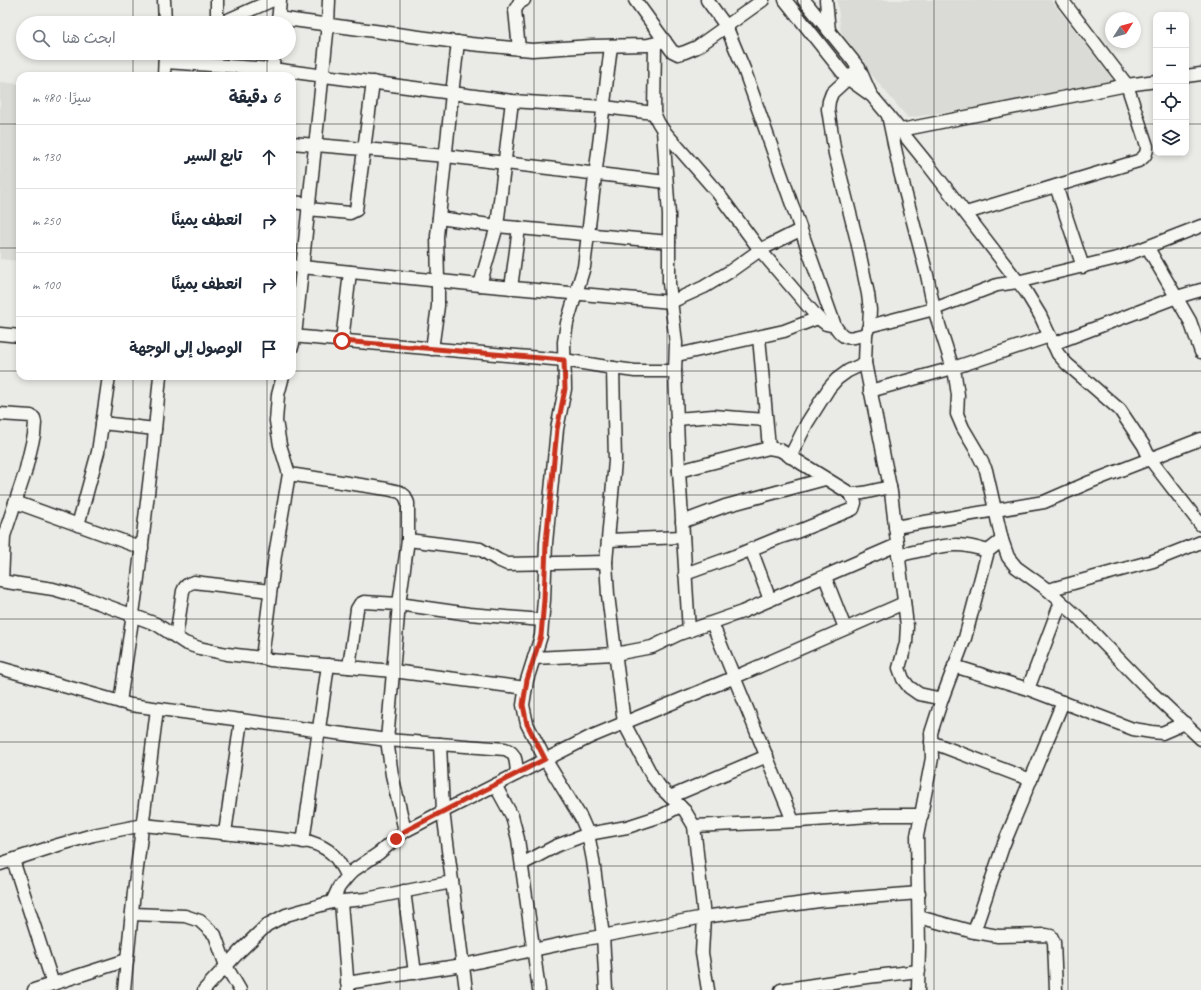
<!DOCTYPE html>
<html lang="ar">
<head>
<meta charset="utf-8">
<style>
	:root { --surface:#fff; --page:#f2f2f3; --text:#1f2937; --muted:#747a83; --line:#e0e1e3 }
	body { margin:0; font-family:Caveat,"Playpen Sans Arabic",sans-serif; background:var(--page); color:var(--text); direction:rtl }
	.controls { position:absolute; right:12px; top:12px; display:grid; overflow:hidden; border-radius:8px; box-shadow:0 2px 6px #0003 }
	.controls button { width:36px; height:36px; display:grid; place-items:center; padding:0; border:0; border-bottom:1px solid var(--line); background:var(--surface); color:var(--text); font:20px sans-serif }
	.compass { position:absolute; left:1105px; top:12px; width:36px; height:36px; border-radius:50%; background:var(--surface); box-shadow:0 2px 6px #0003; rotate:53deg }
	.stop { position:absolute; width:12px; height:12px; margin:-9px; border:3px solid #c8321e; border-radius:50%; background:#fff }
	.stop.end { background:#c8321e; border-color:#fff; box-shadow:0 1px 4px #0008 }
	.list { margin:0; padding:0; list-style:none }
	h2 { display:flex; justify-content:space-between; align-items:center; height:52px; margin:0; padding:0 16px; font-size:17px }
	h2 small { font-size:13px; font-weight:400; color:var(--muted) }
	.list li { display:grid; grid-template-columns:26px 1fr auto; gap:12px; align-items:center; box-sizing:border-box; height:64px; padding:0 16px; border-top:1px solid var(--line) }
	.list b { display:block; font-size:15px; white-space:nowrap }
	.list em { font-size:13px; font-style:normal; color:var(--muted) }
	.icon { flex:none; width:22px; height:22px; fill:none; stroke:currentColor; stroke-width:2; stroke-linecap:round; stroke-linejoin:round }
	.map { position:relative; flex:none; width:1201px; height:990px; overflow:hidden; direction:ltr }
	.search { position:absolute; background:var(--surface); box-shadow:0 2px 6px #0003; left:16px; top:16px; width:280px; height:44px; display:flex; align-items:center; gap:10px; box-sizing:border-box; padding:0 14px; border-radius:22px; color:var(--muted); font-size:15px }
	.panel { position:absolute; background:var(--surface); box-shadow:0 2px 6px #0003; left:16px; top:72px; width:280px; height:308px; border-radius:12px; direction:rtl }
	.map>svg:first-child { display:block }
	.built { fill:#dadad6 }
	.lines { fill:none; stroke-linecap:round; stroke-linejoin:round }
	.street-casing { stroke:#2b2b2b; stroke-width:15 }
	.street { stroke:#f6f6f2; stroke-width:12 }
	.route { stroke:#c8321e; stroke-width:5 }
	.grid { fill:none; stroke:#2b2b2b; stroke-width:1; stroke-opacity:0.55 }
</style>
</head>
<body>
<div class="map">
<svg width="1201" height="990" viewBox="0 0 1201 990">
	<rect width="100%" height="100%" fill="#eaeae6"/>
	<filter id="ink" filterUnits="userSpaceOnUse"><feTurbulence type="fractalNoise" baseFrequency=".025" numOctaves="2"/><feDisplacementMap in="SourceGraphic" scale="8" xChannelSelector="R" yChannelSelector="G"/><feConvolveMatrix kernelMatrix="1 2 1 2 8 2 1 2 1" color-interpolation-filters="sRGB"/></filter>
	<g filter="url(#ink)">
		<g class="built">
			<path d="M837,0H1051L1118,86L908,118L842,40Z"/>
			<path d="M0,82L20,84V261L0,259Z"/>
		</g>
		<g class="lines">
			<defs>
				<g id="street">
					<path d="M164,0L165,23"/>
					<path d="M217,0V23"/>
					<path d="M635,0L672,51L678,54L685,52L697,47L763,0"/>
					<path d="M707,0L726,26L744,69L835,326C845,342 850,338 866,334"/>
					<path d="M785,0L847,78L872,96L888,115L926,162L1026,292L1040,315L1058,354L1067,364L1120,410L1144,446L1150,459L1201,525"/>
					<path d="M804,0L859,68L871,95"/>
					<path d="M826,0L829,31"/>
					<path d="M278,18L471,44L532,50L592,46L648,45L665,41"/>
					<path d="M221,23L273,0"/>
					<path d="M278,23L280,0"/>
					<path d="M655,44L654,113L658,122L663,130L717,192L760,250L818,318L826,324L835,326"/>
					<path d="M519,49L515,10L519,3L524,0"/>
					<path d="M165,62L272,69L512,101L604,107L654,113"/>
					<path d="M859,68L832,93L829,101L828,109L835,154L857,241L868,294L870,310L869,326L866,334L865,363L891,492L907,626L906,643L899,668L903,679L909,687L919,694L942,699L965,638L988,551L1002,540"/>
					<path d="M164,76L165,53"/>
					<path d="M272,76L274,53"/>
					<path d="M1186,76L1201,74"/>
					<path d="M888,115L900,172L927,275L934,309L955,375L958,395L957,414L963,428L976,450L986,470L1002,540L1008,557L1016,567L1048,590L1078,617L1149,690L1201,739"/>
					<path d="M901,130L1127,85L1156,81"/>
					<path d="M292,143L446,156L666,182"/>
					<path d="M1056,186L1083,267"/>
					<path d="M292,202L309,204"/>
					<path d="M308,209L350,213L356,210L373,82"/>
					<path d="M966,213L1138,161C1145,157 1147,154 1147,146L1127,85L1062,0"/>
					<path d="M439,218L497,226L669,242"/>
					<path d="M1148,248L1190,321L1201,352"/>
					<path d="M292,266L480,285L671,302L704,287L729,272L760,250L800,230"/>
					<path d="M480,285L497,226L512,101"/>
					<path d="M511,288L519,228"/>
					<path d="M869,326L934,309L997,285L1017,282L1121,257L1201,226"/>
					<path d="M0,334L20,336"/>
					<path d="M292,336L380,344L564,360L613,368L615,461L606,562L608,595L624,723L652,776L661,788L685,811L694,826L704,917L702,953L708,990"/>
					<path d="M759,337L769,448L780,450L851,494L863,493L890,487"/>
					<path d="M342,341L350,272"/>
					<path d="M1053,344L1177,297L1201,290"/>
					<path d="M292,347L295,336L328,24L329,0"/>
					<path d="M432,349L438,306V281L437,236L452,94L458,42"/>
					<path d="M677,355L784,331L818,318"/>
					<path d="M613,368L635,371H675L676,343L669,283V215L663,130"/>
					<path d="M675,371L679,471"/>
					<path d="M283,376L278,395L276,421L280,445L289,474L275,555L262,658L270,660L393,671L526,688"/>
					<path d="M870,391L953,368L1050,336"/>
					<path d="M0,414L31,416L34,418L35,423L34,435L25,473L4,536L2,581"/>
					<path d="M677,419L713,416L766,420"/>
					<path d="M102,423L155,429"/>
					<path d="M790,457L807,423L829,388L837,379L848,371L865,363"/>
					<path d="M289,474L387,489L400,492L405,496L408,503V540L399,604L387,740L392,775L405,831"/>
					<path d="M15,502L142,548"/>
					<path d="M682,522L725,506L825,479"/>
					<path d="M78,525L98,452L109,376"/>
					<path d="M895,527L1044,502L1090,482L1201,439"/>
					<path d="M408,540L480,549L498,560L507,564L606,562"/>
					<path d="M608,540L683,537"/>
					<path d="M751,549L770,600"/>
					<path d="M898,555C917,552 937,545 957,545C968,545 978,548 988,551"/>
					<path d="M685,574L735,556L781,537L794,533L853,509L855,503L851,494"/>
					<path d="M825,577L845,628"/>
					<path d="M0,581L53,589L88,599L156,624L185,643L199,648L227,654L262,658"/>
					<path d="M1048,590L1153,561L1201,542"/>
					<path d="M712,623L793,821"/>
					<path d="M689,631L679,471L769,448"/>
					<path d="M176,637L183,591C185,585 189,583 194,582L270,591"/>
					<path d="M534,658L615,654L652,647L679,634L742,612L897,545"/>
					<path d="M954,666L1028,689L1133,729L1152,732L1162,733L1185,723"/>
					<path d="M349,667L357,609L360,604L364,602L399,604L469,614L542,620"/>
					<path d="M0,668L131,705L387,740L505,749C517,753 516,763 517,774"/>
					<path d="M1028,689L1061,602"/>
					<path d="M120,702L137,586L153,451L160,376"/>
					<path d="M931,742L1031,780"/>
					<path d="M440,744L443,811L466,990"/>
					<path d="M495,785L512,816L518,839L539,990"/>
					<path d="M670,797L767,756"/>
					<path d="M694,826L800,821L883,815H922"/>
					<path d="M225,833L241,720"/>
					<path d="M303,842L328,665"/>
					<path d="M13,860L53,984"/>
					<path d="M0,864L58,845L93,835L143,825L310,842C332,849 337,857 347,877"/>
					<path d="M522,864L556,846L588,834L627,827L661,816L680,806"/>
					<path d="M404,891L415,973"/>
					<path d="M332,902L366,899L452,882"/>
					<path d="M341,902L348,990"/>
					<path d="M132,914L185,916L200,921L215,935L226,966L240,990"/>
					<path d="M919,917L970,931L998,936L1046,935L1051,936L1054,942L1056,990"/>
					<path d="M974,932L1003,846L1063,702"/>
					<path d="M347,983L463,965L575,941L704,917L819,901L919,893"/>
					<path d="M34,990L127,960"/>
					<path d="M124,990L134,892L157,709"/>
					<path d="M204,990L239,952L267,925L286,915L332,902L339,887L347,877L354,870L379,853L405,831L436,815L590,737L735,677L904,603"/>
					<path d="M606,990L603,936L593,860L588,834L581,818L545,759L527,724L523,705L527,680L541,636L544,600L546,543L557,429L565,389L564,342L567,323L584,267L611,46"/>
					<path d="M781,990L859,978L919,971"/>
					<path d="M918,990L919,947L917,836L932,758L931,733L942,699"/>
				</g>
			</defs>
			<use href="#street" class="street-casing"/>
			<use href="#street" class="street"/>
		</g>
	</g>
	<g class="lines" filter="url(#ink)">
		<path class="route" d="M342,341L564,360L565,389L557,429L546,543L544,600L541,636L527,680L523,705L527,724L545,759L405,831L396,839"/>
	</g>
	<path class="grid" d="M133,0V23M267,0V23M400,0V990M534,0V990M667,0V990M801,0V990M934,0V990M1068,0V990M133,53V76M267,53V76M0,124H20M292,124H1156M1186,124H1201M0,248H20M292,248H1201M0,371H20M292,371H1201M133,376V990M267,376V990M0,495H1201M0,619H1201M0,742H1201M0,866H1201"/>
</svg>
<div class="controls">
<button>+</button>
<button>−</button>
<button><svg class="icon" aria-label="locate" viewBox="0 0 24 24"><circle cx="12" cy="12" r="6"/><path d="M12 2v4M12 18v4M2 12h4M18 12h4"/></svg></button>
<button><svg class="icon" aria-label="layers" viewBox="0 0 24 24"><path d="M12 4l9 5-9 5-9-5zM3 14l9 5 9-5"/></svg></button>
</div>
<svg class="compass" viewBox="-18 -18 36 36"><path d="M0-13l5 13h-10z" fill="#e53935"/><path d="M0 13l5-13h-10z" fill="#747a83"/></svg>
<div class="stop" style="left:342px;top:341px"></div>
<div class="stop end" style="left:396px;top:839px"></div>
<div class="search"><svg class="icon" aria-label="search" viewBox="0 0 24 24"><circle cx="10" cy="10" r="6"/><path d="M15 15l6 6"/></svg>ابحث هنا</div>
<section class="panel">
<h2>6 دقيقة<small>سيرًا · 480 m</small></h2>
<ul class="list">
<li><svg class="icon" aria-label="ahead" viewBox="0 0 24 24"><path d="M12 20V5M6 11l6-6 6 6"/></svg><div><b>تابع السير</b></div><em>130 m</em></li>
<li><svg class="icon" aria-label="right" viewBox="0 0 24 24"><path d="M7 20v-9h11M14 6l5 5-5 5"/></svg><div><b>انعطف يمينًا</b></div><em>250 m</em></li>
<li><svg class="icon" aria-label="right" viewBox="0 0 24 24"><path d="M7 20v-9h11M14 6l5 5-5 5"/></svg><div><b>انعطف يمينًا</b></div><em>100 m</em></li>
<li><svg class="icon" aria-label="arrive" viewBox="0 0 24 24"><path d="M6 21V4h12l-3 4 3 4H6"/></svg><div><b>الوصول إلى الوجهة</b></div></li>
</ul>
</section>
</div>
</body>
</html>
